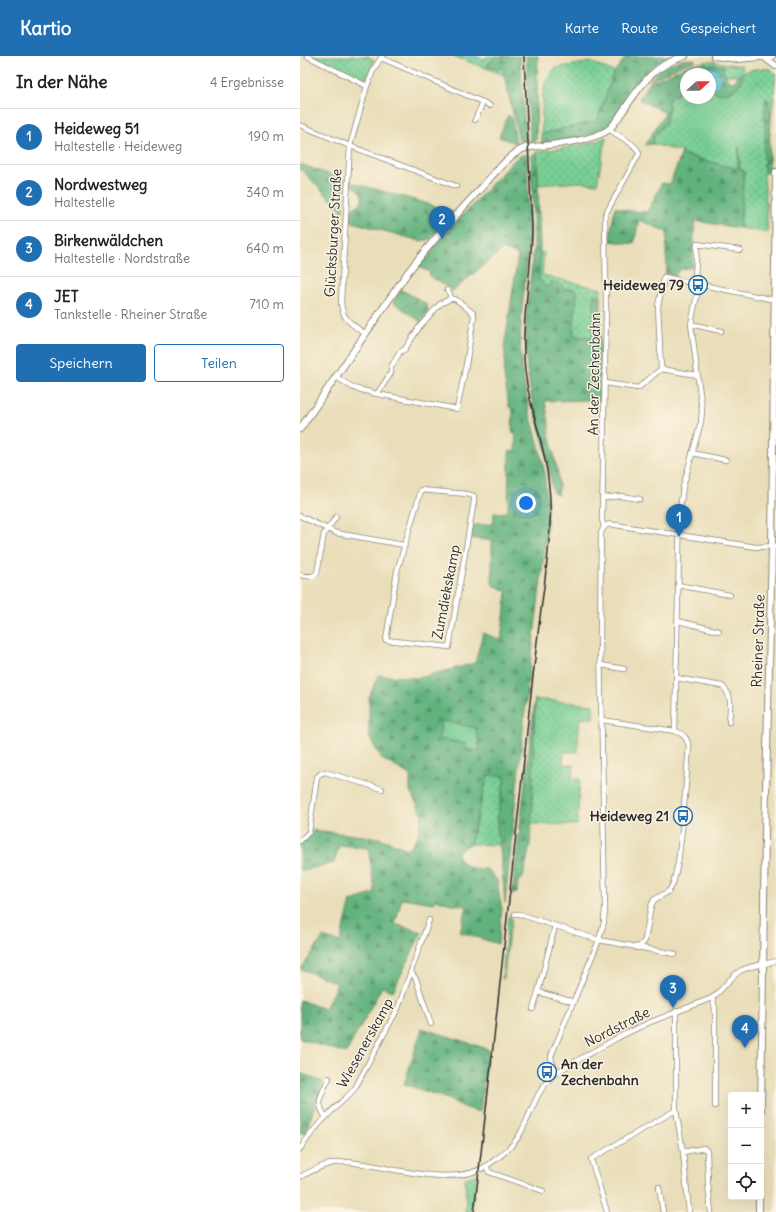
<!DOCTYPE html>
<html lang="de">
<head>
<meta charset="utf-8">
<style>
	:root { --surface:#fff; --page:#f6f6f6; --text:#202124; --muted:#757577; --line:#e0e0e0; --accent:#1f6fb2 }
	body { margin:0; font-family:Delius,sans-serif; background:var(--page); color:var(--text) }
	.controls { position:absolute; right:12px; bottom:12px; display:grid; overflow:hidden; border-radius:4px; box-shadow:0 4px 16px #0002 }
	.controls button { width:36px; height:36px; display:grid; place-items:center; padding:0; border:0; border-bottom:1px solid var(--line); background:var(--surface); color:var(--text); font:20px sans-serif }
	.compass { position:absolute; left:380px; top:12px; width:36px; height:36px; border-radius:50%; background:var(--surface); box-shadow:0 4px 16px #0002; rotate:69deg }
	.you { position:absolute; left:226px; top:447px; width:14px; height:14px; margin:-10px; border:3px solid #fff; border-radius:50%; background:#1a73e8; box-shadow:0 0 0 6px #1a73e833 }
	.badge { display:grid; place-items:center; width:26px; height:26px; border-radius:50%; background:var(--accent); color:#fff; font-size:13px; font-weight:700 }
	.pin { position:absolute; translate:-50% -33px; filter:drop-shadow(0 1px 2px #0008) }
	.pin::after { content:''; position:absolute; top:21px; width:14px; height:12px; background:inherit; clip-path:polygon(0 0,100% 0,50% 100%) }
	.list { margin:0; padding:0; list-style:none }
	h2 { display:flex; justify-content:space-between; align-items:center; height:52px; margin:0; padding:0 16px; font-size:17px }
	h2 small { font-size:13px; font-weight:400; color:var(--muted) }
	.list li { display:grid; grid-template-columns:26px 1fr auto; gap:12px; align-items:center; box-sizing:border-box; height:56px; padding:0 16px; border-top:1px solid var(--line) }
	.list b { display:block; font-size:15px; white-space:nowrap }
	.list p { margin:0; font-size:13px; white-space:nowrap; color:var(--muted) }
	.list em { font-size:13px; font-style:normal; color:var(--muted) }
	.actions { display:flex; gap:8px; padding:12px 16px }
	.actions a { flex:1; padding:9px 0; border:1px solid var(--accent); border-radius:4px; text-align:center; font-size:14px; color:var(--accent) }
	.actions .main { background:var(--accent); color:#fff }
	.icon { flex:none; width:22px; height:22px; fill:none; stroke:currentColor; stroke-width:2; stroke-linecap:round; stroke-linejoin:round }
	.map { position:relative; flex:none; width:476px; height:1156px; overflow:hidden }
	header { display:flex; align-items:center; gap:24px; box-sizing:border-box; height:56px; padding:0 20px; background:var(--accent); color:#fff }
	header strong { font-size:19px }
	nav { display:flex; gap:22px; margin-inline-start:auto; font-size:14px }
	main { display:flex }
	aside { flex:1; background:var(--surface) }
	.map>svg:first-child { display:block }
	.grass { fill:url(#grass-dots); stroke:#527d60 }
	.forest { fill:url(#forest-firs); stroke:#466e54; fill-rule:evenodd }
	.water { fill:url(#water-rules); stroke:#447483 }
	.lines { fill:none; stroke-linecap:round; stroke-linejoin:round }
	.stream { stroke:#5dbedb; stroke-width:1.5 }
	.street-casing { stroke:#8a8472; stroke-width:6 }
	.secondary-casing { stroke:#8a8472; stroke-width:8 }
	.street { stroke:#fff; stroke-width:4.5 }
	.secondary { stroke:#fff; stroke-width:6 }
	.rail { stroke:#2b2b2b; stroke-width:1.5 }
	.labels { text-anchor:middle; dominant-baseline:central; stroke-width:3; stroke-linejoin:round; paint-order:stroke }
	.street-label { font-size:14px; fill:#2b2b2b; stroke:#fcf5e5 }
	.poi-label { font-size:14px; font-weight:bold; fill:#2b2b2b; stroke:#fcf5e5; text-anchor:end }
</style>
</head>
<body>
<header>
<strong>Kartio</strong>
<nav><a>Karte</a><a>Route</a><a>Gespeichert</a></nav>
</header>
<main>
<aside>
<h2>In der Nähe<small>4 Ergebnisse</small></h2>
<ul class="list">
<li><span class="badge">1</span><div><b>Heideweg 51</b><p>Haltestelle · Heideweg</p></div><em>190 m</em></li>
<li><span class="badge">2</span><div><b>Nordwestweg</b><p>Haltestelle</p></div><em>340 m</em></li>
<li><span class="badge">3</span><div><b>Birkenwäldchen</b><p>Haltestelle · Nordstraße</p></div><em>640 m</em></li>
<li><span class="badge">4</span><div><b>JET</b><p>Tankstelle · Rheiner Straße</p></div><em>710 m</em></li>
</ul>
<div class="actions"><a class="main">Speichern</a><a>Teilen</a></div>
</aside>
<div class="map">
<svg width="476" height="1156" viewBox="0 0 476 1156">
	<defs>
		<pattern id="grass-dots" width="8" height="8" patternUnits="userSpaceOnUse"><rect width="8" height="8" fill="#78cf94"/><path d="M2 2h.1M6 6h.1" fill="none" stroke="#63a879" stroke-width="1.8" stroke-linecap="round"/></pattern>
		<pattern id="forest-firs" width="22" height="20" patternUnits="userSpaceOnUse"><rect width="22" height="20" fill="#62b27e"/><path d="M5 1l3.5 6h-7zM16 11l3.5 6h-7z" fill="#519167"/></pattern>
		<pattern id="water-rules" width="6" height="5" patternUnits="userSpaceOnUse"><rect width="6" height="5" fill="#5dbedb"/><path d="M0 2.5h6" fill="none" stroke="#4d9bb2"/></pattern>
	</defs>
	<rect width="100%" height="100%" fill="#fcf5e5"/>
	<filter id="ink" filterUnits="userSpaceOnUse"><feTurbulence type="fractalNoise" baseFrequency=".025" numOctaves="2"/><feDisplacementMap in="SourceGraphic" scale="8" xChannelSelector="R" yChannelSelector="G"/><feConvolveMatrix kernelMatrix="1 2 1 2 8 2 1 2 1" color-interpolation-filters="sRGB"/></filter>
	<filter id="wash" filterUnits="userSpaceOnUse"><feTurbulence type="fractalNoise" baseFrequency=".012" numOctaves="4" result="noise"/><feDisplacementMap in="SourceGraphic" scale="16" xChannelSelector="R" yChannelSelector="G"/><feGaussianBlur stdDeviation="0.9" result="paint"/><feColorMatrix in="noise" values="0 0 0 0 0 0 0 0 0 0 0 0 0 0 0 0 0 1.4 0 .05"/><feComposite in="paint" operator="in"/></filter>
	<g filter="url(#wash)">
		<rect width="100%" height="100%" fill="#e9deb9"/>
		<g class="grass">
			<path d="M13,0H68L74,4L69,19L62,25Z"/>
			<path d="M153,0H175L184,3L188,0H196L187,10L188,11L202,10L204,15V19Z"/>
			<path d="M410,5L435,9H442L443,17C453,12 460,12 471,13L476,18L470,78L469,116L468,117L470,58L465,48L464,115L468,177L440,172L444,115L440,114L439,94L437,113L385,99L382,96L353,88L354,80L366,66L367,58L369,53L367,44L378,38L386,27V42H410V33C422,41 430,36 440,28V18L437,21L436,19H426V22L423,14L424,10L403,8L400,18H393L395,15L396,8H393Z"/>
			<path d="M291,6L314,16L297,65L241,78L243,36L245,27L255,12Z"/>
			<path d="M306,81L297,128L280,126L238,129L237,96C257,92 288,90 306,81Z"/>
			<path d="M240,196L244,197L242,219L301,233V244L299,239H294L293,277L291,281H277L273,276L277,236L273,233H263L250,226L249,230L247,232L239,223Z"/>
			<path d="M235,643L293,649V662L280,663L277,696H264L263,708L274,709L272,723H280L277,769L231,768Z"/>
			<path d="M142,664L176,672L180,695L166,694V688L141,683L139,680Z"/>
			<path d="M188,719L205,720L198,759L197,779L199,782V789L170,788Z"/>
			<path d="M210,859C212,864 212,871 209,875L204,921L203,923H202L208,862Z"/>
			<path d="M176,1119L171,1156H165L166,1142L165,1122Z"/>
		</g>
		<g class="forest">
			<path d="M196,0H220L226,87L219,84L204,19V15L202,11L199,14L187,10Z"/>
			<path d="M226,0H238L236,85L230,86Z"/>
			<path d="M327,0H371C346,9 332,37 318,57C314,61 311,68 307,72C298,79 255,85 242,88L241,78L297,65L314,16Z"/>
			<path d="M389,3H394L396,5L385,8L349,25L361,12L381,4Z"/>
			<path d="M393,8H396L395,15L393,18H386C386,32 379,37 368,44L369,53L367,58L366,66L354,80L353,88L345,89L365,57L339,43L348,28L351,26L387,10Z"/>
			<path d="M403,8L424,10L423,14L429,26L435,25L440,17L443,19C444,28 431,38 422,38C418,38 414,36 410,33V31L413,32L420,29L422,24L420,16L414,11L403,13L401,18H400Z"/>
			<path d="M466,42L469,45L470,58L468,117H465L464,115L465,48Z"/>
			<path d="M208,59L211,61L212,63L216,87L199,81Z"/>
			<path d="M439,90L440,113L444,115L440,172L395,165L392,211L378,214L376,220L365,218L367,210L366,199L367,176L339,164L334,188L309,185L315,151L331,155L347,156L362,127L370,128L382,96L385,99L437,113Z"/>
			<path d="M237,96L240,193L239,223L247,231L249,230L250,225L262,229L263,233H273L277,236L273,276L277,281H291L293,277L294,239L297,238L299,239L301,244L299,344L245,345L249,367V376L258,418L259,431L258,439L253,437L246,396L232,345L227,313L226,293V265L234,188L231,100Z"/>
			<path d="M225,98L227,99V100L229,183L222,254L220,284L222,316L229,354L238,386L244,413L247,447V470L241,524L227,636L205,847L199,782L197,779L198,759L205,720L188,719L170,788L159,795L157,799C167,814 171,812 187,813L197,824L199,839L202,853L198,888L160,876L167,850L155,849L136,844L133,847L102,842L95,868L122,876L93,935L82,931L46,997L0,983V944L25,953L37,927L1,913L23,881L40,886L51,845L75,837L68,792L39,789L34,807L0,815V787L13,774L79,782L108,793L118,780L122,758L110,735V719L82,703L69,681V642L78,619L118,622L175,607L183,577L201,584L207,536L192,528V485L170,482L172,469L193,468L194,457L208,456L209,395H215L216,380L212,375L213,355L209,351L204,320L205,298L204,293L218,199L203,193L153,235L130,220L129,216L119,211V209L132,196L135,189L213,105L218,101ZM142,665L176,672L180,694H166L167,688L141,683L139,680Z"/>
			<path d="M0,108L45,124L43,156L2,114H0Z"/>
			<path d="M50,126L122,146L155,157L131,182L129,184L120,185L52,166L48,162L50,155L62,146C63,138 59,132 51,130Z"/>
			<path d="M101,234L117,242L127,249L128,256L121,265L118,264L93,246Z"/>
			<path d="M235,643L232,755L230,789L223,822L218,825L217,837L212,838Z"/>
			<path d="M122,972L188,993L180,1056L166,1052L148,1043L104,1028Z"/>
			<path d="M0,1017L23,1026L9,1066L6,1078L0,1076Z"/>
		</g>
		<path class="water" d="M405,11H414L420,16C423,24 421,34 410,31V18H401Z"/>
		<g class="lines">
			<path class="stream" d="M165,0L173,2L179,5"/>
		</g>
	</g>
	<g filter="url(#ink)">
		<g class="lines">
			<defs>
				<g id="street">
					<path d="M7,0L67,30L50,90L41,244C41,263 51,268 66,278"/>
					<path d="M81,2L187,48L190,50"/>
					<path d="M67,30L74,13L82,0"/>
					<path d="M175,64L183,46"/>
					<path d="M0,69L50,90L156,130"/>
					<path d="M147,234L150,238V243"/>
					<path d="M391,268L421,275"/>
					<path d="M361,313L397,319"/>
					<path d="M36,321L54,332L77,338L157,353L166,309L174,260L173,257L162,248L155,243H150L140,248L120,270L105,293L100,296L91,311V317L77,338"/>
					<path d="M305,327L338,332L361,313L358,250L364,221L475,244"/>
					<path d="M392,397L426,404"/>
					<path d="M121,434L167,438L174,440V445L149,591L86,584L97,515Z"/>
					<path d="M303,442L320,440L340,443"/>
					<path d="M0,460L36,477L104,489"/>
					<path d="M304,471L302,464L306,255L305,159L339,98C338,88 317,80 309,73"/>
					<path d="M0,519C6,520 13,522 17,517L24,478L36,461"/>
					<path d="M378,529L430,539"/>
					<path d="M378,565L419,575"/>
					<path d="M301,609L324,613"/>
					<path d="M376,622L422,630C433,639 430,652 429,666"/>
					<path d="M302,664L375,675C384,678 387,682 389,691L382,774L378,807L373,828L369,835L354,844L351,850L345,884L343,887L337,892"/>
					<path d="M375,675L380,453L383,431L401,366L402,354L391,268L399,229L395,222L397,188L440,194"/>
					<path d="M0,785L9,776L17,721L20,718L25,716L82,733"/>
					<path d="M215,858H219L299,884L375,898"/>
					<path d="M111,916L116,923L131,968"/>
					<path d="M238,936L255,870"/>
					<path d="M412,942L415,952V1050"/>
					<path d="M233,953L238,936L274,946"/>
					<path d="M257,1016L252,1006L251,1000L299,884L304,866L305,851L300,585L301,477L304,471L309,468L456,491L476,490"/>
					<path d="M376,1054L383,1096L389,1156"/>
					<path d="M26,1061C14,1046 22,1038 29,1022"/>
					<path d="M0,1093C8,1081 17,1069 28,1059C37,1049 47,1042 55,1032L98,952L129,864"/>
					<path d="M383,1096L404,1092L407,1095L408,1128L411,1156"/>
					<path d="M186,1110L189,1116L243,1135"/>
					<path d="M0,1121C15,1113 28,1106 45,1106C53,1106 62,1108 69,1109C104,1115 157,1130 188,1109C200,1101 213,1091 220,1078C233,1055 235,1034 257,1016L319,981L348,967L412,942C423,934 429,922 440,915C450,909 464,909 476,905"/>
					<path d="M359,1131L363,1156"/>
					<path d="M307,1156L291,1103L376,1054V955"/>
				</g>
				<g id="secondary">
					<path d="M414,0L438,3L472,0"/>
					<path d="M464,1L476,10"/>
					<path d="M0,373L108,216C131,186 156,159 182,131C195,117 208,99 225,92C247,89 291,86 308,74C314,69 319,61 323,55C341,29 353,9 385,0"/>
					<path d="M461,1055L465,775L472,490L476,116"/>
					<path d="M459,1156V1141"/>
				</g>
			</defs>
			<use href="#street" class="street-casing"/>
			<use href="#secondary" class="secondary-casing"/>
			<use href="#street" class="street"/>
			<use href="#secondary" class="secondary"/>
			<path class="rail" d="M174,1156C193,999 209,842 226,685C230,644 235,602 240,561C244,530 249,499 250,467C251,452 250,437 248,422C244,386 229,352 225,315C220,267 232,219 232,171L224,0"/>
		</g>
	</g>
	<defs>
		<symbol id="bus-ring" viewBox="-11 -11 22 22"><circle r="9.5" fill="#fcf5e5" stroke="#1f6fb2" stroke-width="1.5"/><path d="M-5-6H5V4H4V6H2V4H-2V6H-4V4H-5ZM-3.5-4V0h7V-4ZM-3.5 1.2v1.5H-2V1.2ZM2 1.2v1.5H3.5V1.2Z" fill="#1f6fb2"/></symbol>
	</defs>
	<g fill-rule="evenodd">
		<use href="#bus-ring" x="387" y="218" width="22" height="22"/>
		<use href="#bus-ring" x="372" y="749" width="22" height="22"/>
		<use href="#bus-ring" x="236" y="1005" width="22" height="22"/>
	</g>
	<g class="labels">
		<g class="street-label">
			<text transform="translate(33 177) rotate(-87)">Glücksburger Straße</text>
			<text transform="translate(294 318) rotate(-89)">An der Zechenbahn</text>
			<text transform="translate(146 536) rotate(-79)">Zumdiekskamp</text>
			<text transform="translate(458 585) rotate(-88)">Rheiner Straße</text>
			<text transform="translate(317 971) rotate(-27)">Nordstraße</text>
			<text transform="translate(65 987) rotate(-61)">Wiesenerskamp</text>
		</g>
		<g class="poi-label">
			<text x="384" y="229">Heideweg 79</text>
			<text x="369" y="760">Heideweg 21</text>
			<text x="261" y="1008" text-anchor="start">An der<tspan x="261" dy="16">Zechenbahn</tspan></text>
		</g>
	</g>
</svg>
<div class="controls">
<button>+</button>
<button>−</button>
<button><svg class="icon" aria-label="locate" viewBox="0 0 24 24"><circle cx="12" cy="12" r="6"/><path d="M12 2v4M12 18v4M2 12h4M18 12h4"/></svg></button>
</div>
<svg class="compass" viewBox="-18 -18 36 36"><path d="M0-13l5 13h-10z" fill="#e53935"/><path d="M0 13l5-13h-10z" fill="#757577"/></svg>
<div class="you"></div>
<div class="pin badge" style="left:379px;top:481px">1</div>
<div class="pin badge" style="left:142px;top:183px">2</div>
<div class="pin badge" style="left:373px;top:952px">3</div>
<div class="pin badge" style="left:445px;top:992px">4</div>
</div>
</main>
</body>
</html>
